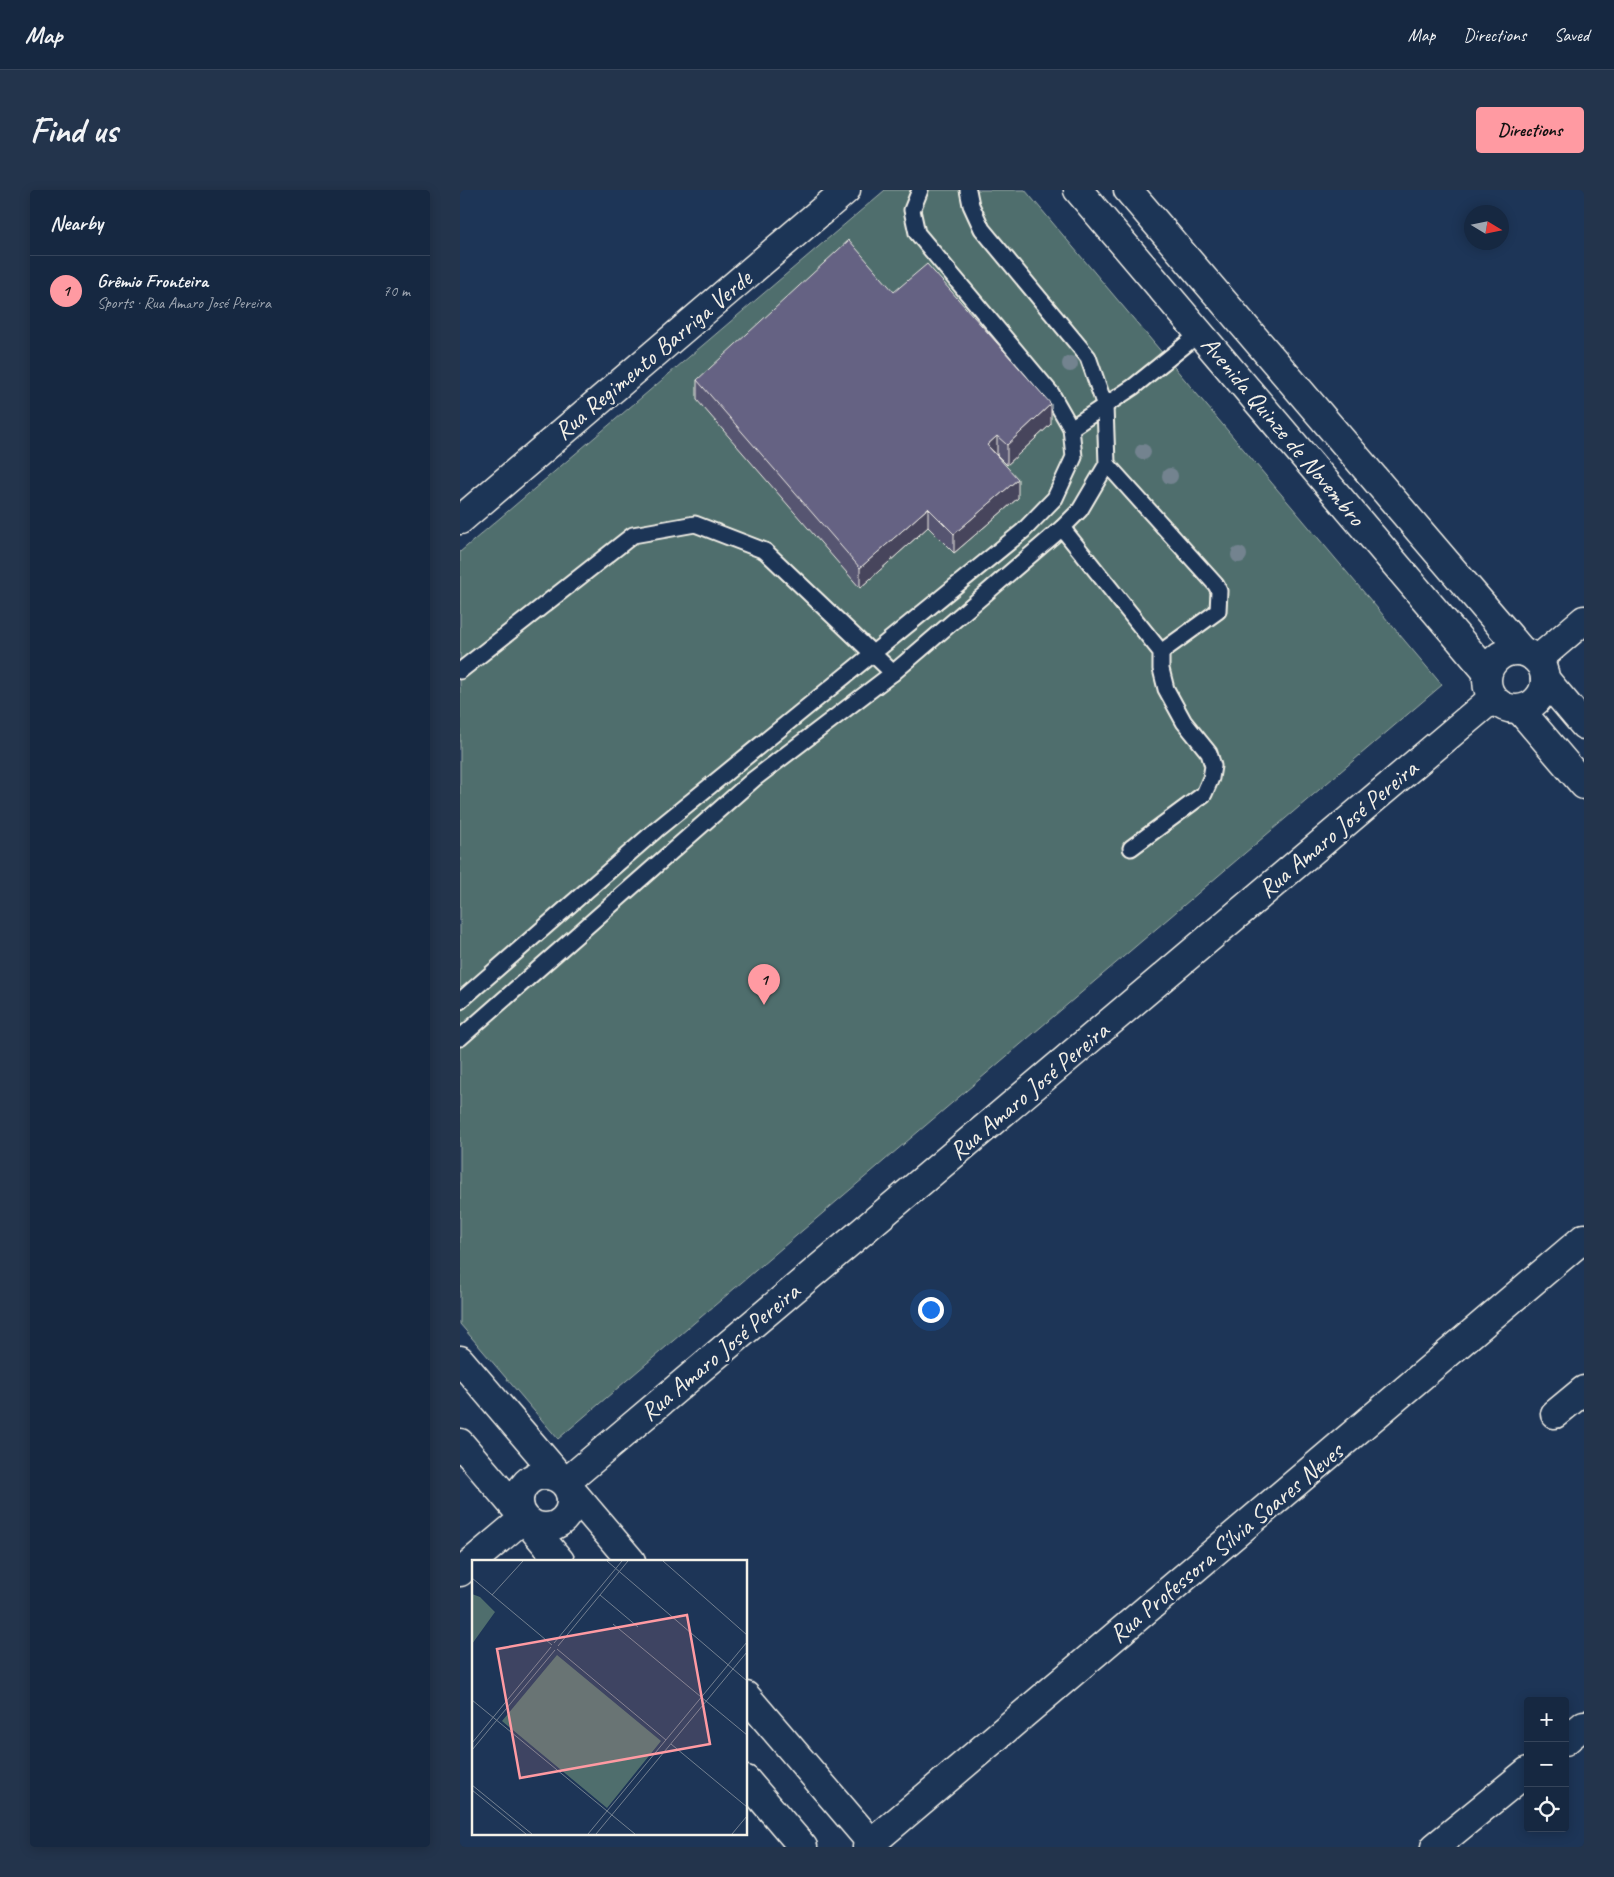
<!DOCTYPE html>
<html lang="en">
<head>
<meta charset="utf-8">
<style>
	:root { --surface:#162841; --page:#23344c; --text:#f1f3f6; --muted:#9ea6b1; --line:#35445a; --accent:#ff9aa2 }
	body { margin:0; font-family:Caveat,sans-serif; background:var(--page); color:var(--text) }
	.controls { position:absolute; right:15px; bottom:15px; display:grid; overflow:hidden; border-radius:5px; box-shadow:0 2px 12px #0003 }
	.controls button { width:45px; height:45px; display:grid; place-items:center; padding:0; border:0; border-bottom:1px solid var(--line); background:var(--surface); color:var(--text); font:25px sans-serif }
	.compass { position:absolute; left:1004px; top:15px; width:45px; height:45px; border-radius:50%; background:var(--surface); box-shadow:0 2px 12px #0003; rotate:100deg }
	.you { position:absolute; left:470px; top:1119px; width:18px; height:18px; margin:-12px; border:4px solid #fff; border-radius:50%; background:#1a73e8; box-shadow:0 0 0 8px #1a73e833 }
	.badge { display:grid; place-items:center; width:32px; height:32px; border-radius:50%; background:var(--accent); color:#111; font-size:16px; font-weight:700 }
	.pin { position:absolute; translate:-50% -41px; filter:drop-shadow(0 1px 2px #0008) }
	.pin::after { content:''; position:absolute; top:26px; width:18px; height:15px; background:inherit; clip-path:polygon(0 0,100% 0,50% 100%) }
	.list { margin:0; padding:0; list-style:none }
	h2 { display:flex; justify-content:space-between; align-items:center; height:65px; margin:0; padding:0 20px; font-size:21px }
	h2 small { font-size:16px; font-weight:400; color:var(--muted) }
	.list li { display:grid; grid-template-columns:32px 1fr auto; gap:15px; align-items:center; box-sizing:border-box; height:70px; padding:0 20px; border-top:1px solid var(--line) }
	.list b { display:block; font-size:19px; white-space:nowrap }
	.list p { margin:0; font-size:16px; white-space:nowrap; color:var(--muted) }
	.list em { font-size:16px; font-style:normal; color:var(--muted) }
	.icon { flex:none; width:28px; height:28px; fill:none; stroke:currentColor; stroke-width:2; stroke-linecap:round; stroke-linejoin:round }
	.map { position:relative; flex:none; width:1124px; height:1657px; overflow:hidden; border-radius:5px }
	header { display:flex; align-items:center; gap:30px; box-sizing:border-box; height:70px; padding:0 25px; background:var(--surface); border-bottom:1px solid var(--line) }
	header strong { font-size:24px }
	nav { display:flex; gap:28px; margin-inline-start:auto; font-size:18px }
	.intro { display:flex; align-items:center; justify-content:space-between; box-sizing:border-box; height:120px; padding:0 30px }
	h1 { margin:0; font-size:35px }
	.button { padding:12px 22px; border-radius:5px; background:var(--accent); color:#111; font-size:18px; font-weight:700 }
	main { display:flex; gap:30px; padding:0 30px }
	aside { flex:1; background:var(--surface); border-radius:5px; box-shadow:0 2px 12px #0003 }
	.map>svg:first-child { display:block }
	.green { fill:#4f6e6d; stroke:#a2b0aa }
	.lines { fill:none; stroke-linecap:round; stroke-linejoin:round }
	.service-casing { stroke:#f4f1e8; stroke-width:19 }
	.minor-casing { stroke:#f4f1e8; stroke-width:31 }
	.tertiary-casing { stroke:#f4f1e8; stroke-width:31 }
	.secondary-casing { stroke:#f4f1e8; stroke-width:31 }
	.service { stroke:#1d3557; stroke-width:15 }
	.minor { stroke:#1d3557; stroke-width:28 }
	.tertiary { stroke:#1d3557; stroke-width:28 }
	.secondary { stroke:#1d3557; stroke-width:28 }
	.tree { fill:#73838f }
	.wall { fill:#575471; stroke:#f4f1e8 }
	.shaded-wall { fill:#47455c; stroke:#f4f1e8 }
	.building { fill:#656283; stroke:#f4f1e8 }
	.labels { text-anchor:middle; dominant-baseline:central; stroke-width:5; stroke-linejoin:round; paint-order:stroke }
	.street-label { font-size:25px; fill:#f4f1e8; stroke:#1d3557 }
	.inset-road { fill:none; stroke:#738091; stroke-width:1 }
	.view { fill:#ff9aa2; fill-opacity:0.15; stroke:#ff9aa2; stroke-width:2.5 }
	.inset-edge { fill:none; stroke:#f4f1e8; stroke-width:2.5 }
</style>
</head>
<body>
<header>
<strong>Map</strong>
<nav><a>Map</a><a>Directions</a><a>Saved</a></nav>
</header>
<div class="intro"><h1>Find us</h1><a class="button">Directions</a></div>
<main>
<aside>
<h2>Nearby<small></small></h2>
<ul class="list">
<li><span class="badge">1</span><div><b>Grêmio Fronteira</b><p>Sports · Rua Amaro José Pereira</p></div><em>70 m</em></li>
</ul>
</aside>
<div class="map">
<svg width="1124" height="1657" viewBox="0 0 1124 1657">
	<rect width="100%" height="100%" fill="#1d3557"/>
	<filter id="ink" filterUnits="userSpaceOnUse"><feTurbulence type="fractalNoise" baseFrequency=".02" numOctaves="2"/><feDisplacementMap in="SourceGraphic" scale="10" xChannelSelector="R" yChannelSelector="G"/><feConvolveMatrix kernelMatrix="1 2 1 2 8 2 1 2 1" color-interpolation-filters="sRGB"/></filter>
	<g filter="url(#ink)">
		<path class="green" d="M425,0H565L982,495L98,1249L0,1134V362Z"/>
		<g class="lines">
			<defs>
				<g id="service">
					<path d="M611,238L673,197L740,143"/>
					<path d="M647,274L756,395L759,401L758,421L701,462"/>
					<path d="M602,338L701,462V479L706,499L724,532L749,563L753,576L751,588L744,604L671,658"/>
					<path d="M0,481L173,345L235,334L305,361L433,483"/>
					<path d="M0,811L196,640L563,341L595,308L614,267L611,238L591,203L457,43L452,20L460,0"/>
					<path d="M0,848L294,589L433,483L602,338L620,320L647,274L645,216L628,167L522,39L511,15L508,0"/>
				</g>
				<g id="minor">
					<path d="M0,330L386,0"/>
					<path d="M1085,489L1124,535"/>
					<path d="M1060,520L1124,595"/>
					<path d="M1095,1224L1124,1200"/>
					<path d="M105,1293L171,1371"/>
					<path d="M64,1328L100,1371"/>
					<path d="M286,1506L415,1657"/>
					<path d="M1105,1551L1124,1535"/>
					<path d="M286,1590L343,1657"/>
					<path d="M407,1657L1124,1048"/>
					<path d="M975,1657L1068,1581"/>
				</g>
				<g id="tertiary">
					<path d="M618,0L1027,482"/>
					<path d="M668,0L1062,461"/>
					<path d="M0,1170L105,1293"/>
					<path d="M0,1253L64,1328"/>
				</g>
				<g id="secondary">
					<circle cx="1056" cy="490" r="29"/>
					<path d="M1077,470L1124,430"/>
					<circle cx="85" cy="1311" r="26"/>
					<path d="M105,1293L1033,508"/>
					<path d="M0,1382L64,1328"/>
				</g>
			</defs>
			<use href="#service" class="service-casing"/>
			<use href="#minor" class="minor-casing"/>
			<use href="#tertiary" class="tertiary-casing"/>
			<use href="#secondary" class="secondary-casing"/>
			<use href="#service" class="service"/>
			<use href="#minor" class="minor"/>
			<use href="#tertiary" class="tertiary"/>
			<use href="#secondary" class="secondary"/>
		</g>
		<g class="tree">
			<circle cx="610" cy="174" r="8"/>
			<circle cx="683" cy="262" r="8"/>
			<circle cx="710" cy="286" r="8"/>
			<circle cx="779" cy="365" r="8"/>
		</g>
		<path class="wall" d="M434,102L591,234L547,275L537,265L558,308L494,363L468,337L400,398L237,210V190Z"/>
		<g class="shaded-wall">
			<path d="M591,214V234L547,275V255Z"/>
			<path d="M537,246V265L527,255Z"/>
			<path d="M558,289V308L494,363V344Z"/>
			<path d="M468,318V337L400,398V378Z"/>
		</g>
		<path class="building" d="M389,50L434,102L467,74L591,214L547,255L537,246L527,255L558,289L494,344L468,318L400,378L237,190Z"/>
	</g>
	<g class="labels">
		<g class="street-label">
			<text transform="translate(193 165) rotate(-40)">Rua Regimento Barriga Verde</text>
			<text transform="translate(823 241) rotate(50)">Avenida Quinze de Novembro</text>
			<text transform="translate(878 639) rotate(-40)">Rua Amaro José Pereira</text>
			<text transform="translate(569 901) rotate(-40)">Rua Amaro José Pereira</text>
			<text transform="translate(260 1162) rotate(-40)">Rua Amaro José Pereira</text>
			<text transform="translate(766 1353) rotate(-40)">Rua Professora Sílvia Soares Neves</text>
		</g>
	</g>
	<g transform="translate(12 1370)">
		<rect width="275" height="275" fill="#1d3557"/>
		<path d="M0,34L8,37L23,52L0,84ZM85,95L189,181L135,248L30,161Z" fill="#4f6e6d"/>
		<path class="inset-road" d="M135,1L275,121M191,1L275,75M0,18L80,85M20,35L51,1M128,35L166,67M141,64L275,175M82,83L150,1M86,86L156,1M85,89L194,180M0,140L163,274M0,183L79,87M199,184L275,247M0,190L83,90M0,225L60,274M0,230L54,274M116,274L275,82M124,274L275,92M260,274L275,256"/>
		<path class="view" d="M215,55L238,184L48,218L25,89Z"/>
		<rect width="275" height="275" class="inset-edge"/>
	</g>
</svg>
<div class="controls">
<button>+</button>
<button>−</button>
<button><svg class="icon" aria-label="locate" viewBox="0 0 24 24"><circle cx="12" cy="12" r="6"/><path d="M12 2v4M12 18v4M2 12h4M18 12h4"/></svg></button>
</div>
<svg class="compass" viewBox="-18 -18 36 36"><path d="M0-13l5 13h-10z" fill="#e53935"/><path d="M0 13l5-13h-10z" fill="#9ea6b1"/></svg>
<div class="you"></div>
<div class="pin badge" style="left:304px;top:815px">1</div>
</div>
</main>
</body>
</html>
